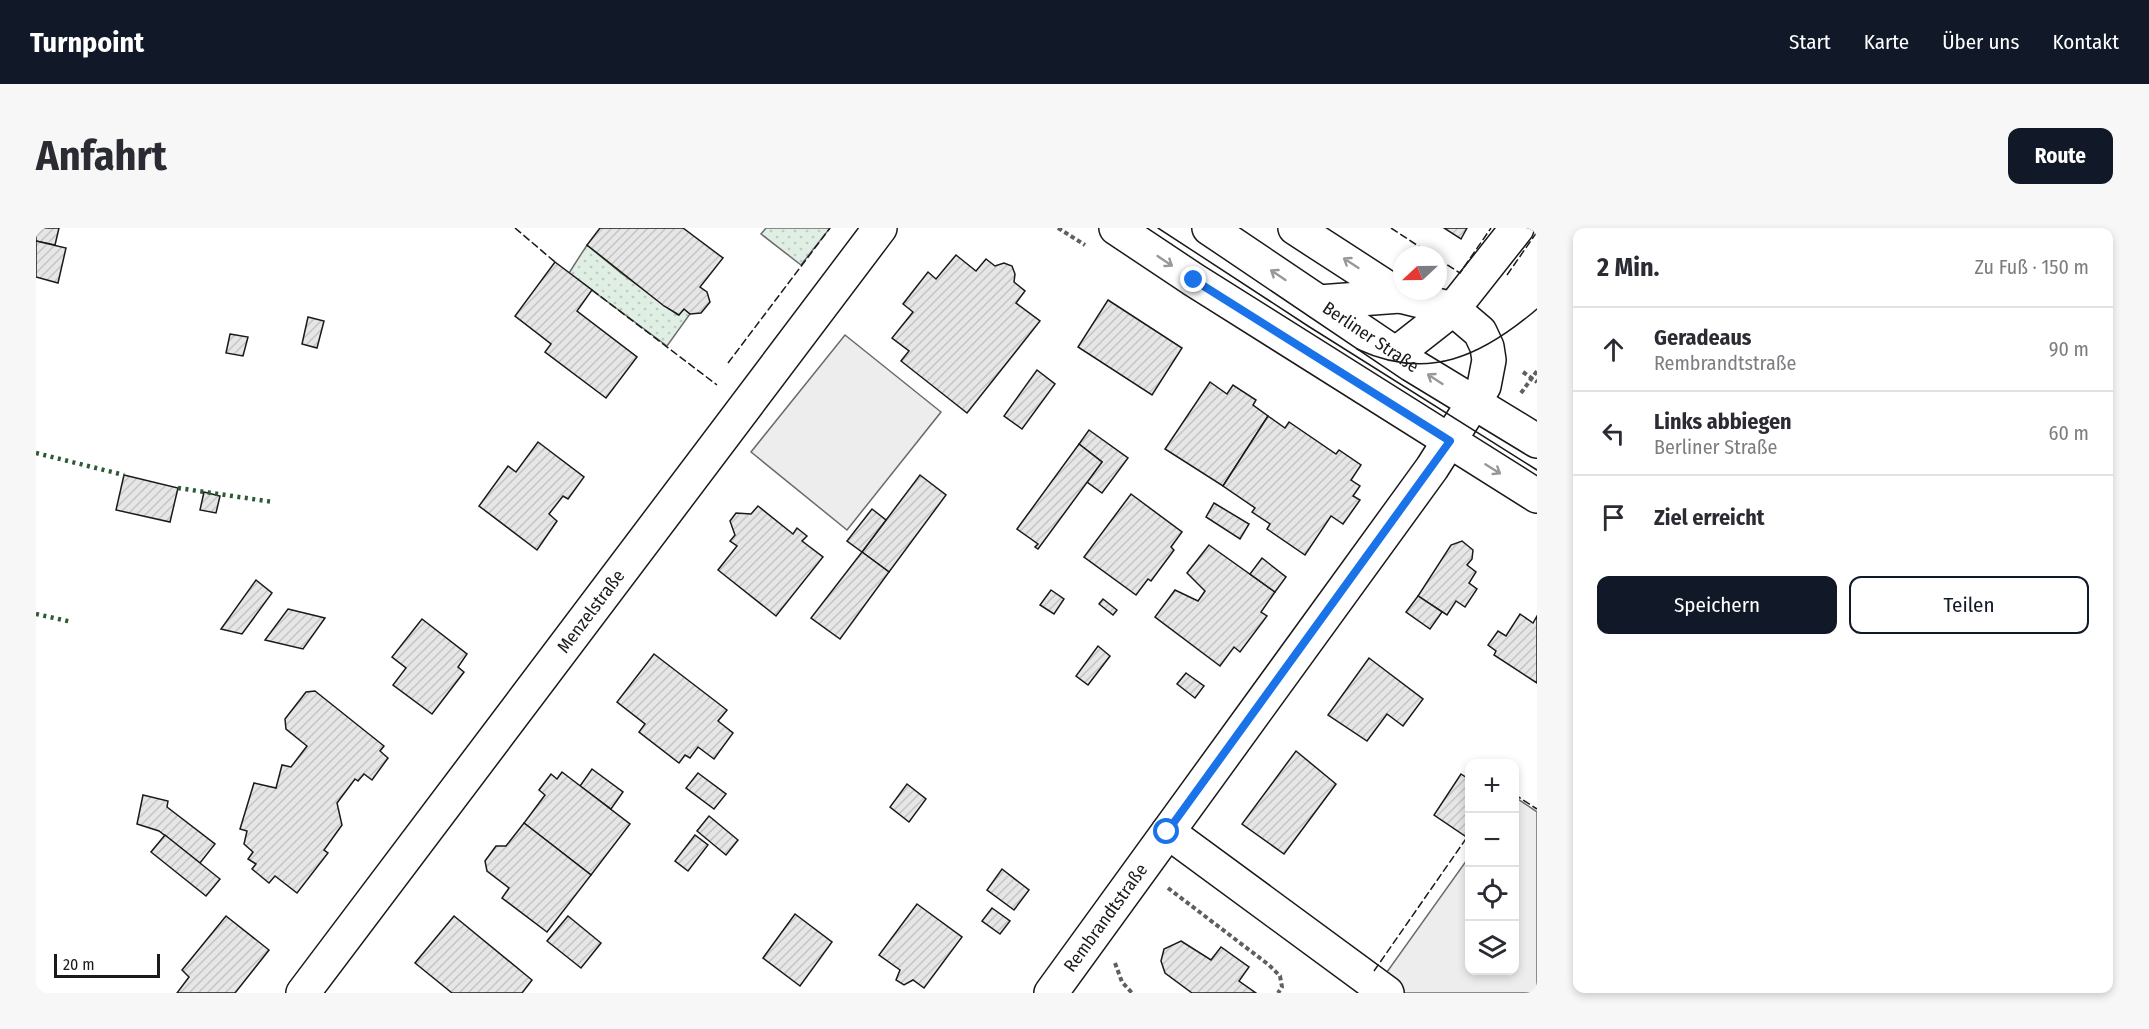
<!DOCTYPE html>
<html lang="de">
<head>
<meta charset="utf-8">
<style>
	:root { --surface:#fff; --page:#f7f7f7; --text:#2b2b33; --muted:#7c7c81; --line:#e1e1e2; --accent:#111827 }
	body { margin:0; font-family:"Fira Sans Condensed",sans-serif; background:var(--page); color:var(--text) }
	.controls { position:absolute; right:18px; bottom:18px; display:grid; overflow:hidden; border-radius:12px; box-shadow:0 3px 9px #0003 }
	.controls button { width:54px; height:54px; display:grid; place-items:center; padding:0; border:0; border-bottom:2px solid var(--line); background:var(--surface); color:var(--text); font:30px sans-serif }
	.compass { position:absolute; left:1357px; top:18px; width:54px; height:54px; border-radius:50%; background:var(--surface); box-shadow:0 3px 9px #0003; rotate:248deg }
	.scale { position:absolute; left:18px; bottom:15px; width:106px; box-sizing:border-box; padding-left:6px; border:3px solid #1a1a1a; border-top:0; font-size:16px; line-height:21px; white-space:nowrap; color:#1a1a1a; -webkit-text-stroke:4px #fff; paint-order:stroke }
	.stop { position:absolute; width:18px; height:18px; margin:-14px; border:4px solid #1a73e8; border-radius:50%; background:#fff }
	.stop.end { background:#1a73e8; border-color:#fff; box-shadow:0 2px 6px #0008 }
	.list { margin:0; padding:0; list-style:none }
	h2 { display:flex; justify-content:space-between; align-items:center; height:78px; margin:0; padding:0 24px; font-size:26px }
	h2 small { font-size:20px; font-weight:400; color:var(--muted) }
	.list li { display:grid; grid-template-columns:39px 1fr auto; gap:18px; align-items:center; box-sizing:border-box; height:84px; padding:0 24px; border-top:2px solid var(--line) }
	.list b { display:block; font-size:22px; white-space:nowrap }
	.list p { margin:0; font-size:20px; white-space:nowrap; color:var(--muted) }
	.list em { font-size:20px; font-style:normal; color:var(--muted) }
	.actions { display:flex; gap:12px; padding:18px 24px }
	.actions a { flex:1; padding:14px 0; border:2px solid var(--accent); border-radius:12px; text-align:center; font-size:21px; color:var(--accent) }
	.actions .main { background:var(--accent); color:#fff }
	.icon { flex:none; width:33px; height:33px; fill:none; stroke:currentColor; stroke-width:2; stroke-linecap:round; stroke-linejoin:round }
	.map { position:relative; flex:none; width:1501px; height:765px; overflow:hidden; border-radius:12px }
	header { display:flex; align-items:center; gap:36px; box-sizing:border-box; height:84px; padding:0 30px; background:var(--accent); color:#fff }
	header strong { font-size:28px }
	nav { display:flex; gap:33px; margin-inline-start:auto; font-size:21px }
	.intro { display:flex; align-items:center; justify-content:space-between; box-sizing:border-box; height:144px; padding:0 36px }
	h1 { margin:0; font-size:42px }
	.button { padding:15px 27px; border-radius:12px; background:var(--accent); color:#fff; font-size:21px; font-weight:700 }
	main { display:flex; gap:36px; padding:0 36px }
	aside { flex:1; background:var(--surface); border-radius:12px; box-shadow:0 3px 9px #0003 }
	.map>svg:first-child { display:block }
	.grass { fill:url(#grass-dots); stroke:#6a6a6a; stroke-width:1.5 }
	.parking { fill:#ededed; stroke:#6a6a6a; stroke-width:1.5 }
	.building { fill:url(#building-hatch); stroke:#1a1a1a; stroke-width:1.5 }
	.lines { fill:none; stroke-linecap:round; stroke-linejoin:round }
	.minor-casing { stroke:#1a1a1a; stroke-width:36 }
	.major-casing { stroke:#1a1a1a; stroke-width:36 }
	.path { stroke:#5f5f5f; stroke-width:4; stroke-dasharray:4.5 3; stroke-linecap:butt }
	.minor { stroke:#fff; stroke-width:33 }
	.major { stroke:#fff; stroke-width:33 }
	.tram { stroke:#1a1a1a; stroke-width:1.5 }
	.hedge { stroke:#2b5a34; stroke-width:4.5; stroke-dasharray:3 4.5; stroke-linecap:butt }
	.fence { stroke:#1a1a1a; stroke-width:1.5; stroke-dasharray:8 3; stroke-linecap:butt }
	.oneway { stroke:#989898 }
	.route { stroke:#1a73e8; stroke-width:8 }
	.labels { text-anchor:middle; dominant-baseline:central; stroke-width:4.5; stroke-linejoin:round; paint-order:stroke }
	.street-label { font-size:18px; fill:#1a1a1a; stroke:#fff }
</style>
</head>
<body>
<header>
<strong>Turnpoint</strong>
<nav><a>Start</a><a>Karte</a><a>Über uns</a><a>Kontakt</a></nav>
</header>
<div class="intro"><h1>Anfahrt</h1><a class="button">Route</a></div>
<main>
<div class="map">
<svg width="1501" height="765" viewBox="0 0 1501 765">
	<defs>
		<pattern id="grass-dots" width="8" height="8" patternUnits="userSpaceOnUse" patternTransform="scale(1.5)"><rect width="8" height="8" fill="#e0efe3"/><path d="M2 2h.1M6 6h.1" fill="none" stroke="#c0ccc2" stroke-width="1.8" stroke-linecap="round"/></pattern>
		<pattern id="building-hatch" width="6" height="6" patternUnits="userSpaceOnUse" patternTransform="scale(1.5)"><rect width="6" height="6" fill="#e6e6e6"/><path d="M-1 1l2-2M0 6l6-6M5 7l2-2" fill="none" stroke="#c5c5c5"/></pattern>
	</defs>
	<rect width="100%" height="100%" fill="#fff"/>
	<g class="grass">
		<path d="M730,0H794L765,37L725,6Z"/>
		<path d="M551,17L585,45L642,87L648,81L654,86L631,118L533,45Z"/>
	</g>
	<g class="parking">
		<path d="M809,107L905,184L811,302L715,224Z"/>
		<path d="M1479,569L1501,584V765H1336L1433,629L1434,742H1478Z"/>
	</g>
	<g class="building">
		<path d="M0,0H23L19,17L0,13Z"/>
		<path d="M564,0H647L687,30L664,59L671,64L674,74L665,85L654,86L648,81L643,87L628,78L551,17Z"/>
		<path d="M1408,0H1431L1425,11Z"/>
		<path d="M0,13L30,20L22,55L0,49Z"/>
		<path d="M920,27L940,43L950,31L959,38L968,35L976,38L979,46L978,54L989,63L980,75L1004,93L931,185L865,133L873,123L856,110L877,84L867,76L892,44L900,51Z"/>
		<path d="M519,34L556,62L541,83L601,129L570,170L509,124L515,116L479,88Z"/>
		<path d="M1072,72L1146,120L1116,167L1042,119Z"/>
		<path d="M272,89L288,93L281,120L266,116Z"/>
		<path d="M194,106L212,109L207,128L190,125Z"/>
		<path d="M1001,142L1019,156L986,201L968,188Z"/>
		<path d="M1174,154L1191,166L1197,157L1220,172L1217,177L1232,188L1187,258L1129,221Z"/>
		<path d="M1232,188L1249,200L1253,194L1300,226L1303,222L1325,237L1315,252L1324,258L1317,268L1324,272L1307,296L1295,288L1269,327L1231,301L1234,296L1216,284L1219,280L1187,258Z"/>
		<path d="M1053,202L1092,230L1066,265L1051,254L1066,234L1043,216Z"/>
		<path d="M502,214L548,249L532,271L527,268L513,286L521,293L501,322L443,278L472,238L480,244Z"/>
		<path d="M1043,216L1066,234L1002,321L999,319L1002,316L981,301Z"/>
		<path d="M88,247L142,260L134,294L80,282Z"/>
		<path d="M884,247L910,267L853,344L826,324Z"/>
		<path d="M168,264L184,268L180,285L164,282Z"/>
		<path d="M1095,266L1146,304L1135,319L1138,322L1115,353L1112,351L1100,367L1048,329Z"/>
		<path d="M1178,275L1213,296L1204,311L1170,289Z"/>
		<path d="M722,278L757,306L761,300L771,308L766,313L787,329L740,388L682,342L701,318L694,313L699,307L694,293L700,285L715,286Z"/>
		<path d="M836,281L850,292L826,324L811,313Z"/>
		<path d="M1426,313L1437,322L1436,331L1431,337L1440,344L1433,355L1441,361L1429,379L1420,373L1411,387L1382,368L1415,317Z"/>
		<path d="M1173,317L1239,364L1225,384L1231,388L1204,424L1198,419L1184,438L1119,389L1139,362L1162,373L1169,363L1151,345Z"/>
		<path d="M826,324L853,344L804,411L775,390Z"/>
		<path d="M1226,330L1250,349L1239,364L1214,346Z"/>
		<path d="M220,352L236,365L206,406L185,401Z"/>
		<path d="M1015,362L1028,371L1018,386L1004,377Z"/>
		<path d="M1382,368L1406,384L1394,401L1370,384Z"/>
		<path d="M1067,371L1081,382L1077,387L1063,376Z"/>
		<path d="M252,381L289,390L267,421L229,412Z"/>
		<path d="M1484,386L1497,395L1501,388V455L1458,427L1460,423L1452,417L1462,403L1470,408Z"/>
		<path d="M386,391L431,426L422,439L428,444L396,486L357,457L370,440L356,429Z"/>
		<path d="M1062,418L1074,428L1052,457L1040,448Z"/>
		<path d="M618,426L691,482L682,493L697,505L678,531L662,519L654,530L649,527L643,535L603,504L609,496L581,474Z"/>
		<path d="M1333,430L1387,471L1367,498L1351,486L1331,513L1292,487Z"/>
		<path d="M1150,445L1168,458L1159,470L1141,456Z"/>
		<path d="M279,463L348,518L344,523L352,530L336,552L328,546L322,553L319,551L301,575L306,597L288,622L292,625L261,665L239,648L233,655L216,641L220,636L212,631L217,624L208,616L211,603L204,601L218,555L240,560L246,537L255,539L271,518L250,501L249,491L270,464Z"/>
		<path d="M1260,523L1300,556L1248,626L1206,596Z"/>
		<path d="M556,541L587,564L575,581L544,558Z"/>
		<path d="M526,544L594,596L555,647L488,595L509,567L503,562L515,546L521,551Z"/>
		<path d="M662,545L690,566L678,581L650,560Z"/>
		<path d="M1425,546L1434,552V601L1429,608L1398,587Z"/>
		<path d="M871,556L890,571L873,594L854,579Z"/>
		<path d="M107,567L132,573L131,579L179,616L164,635L123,603L101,596Z"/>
		<path d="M673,588L702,612L690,627L661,603Z"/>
		<path d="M488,595L555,647L511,704L466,670L473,660L451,643L449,633L460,618H470Z"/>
		<path d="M129,607L184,651L170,668L115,624Z"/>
		<path d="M659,607L672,617L652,643L639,633Z"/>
		<path d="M966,641L993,662L978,682L951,662Z"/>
		<path d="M881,676L926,709L888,760L877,752L868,757L860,752L864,742L843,727Z"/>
		<path d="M956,680L974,693L964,706L946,693Z"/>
		<path d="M759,686L796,714L764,758L727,730Z"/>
		<path d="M190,688L233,722L199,765H141L153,749L146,742Z"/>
		<path d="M418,688L496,752L486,765H416L379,735Z"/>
		<path d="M532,688L565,715L545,740L511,713Z"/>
		<path d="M1145,713L1175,732L1185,719L1213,739L1203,753L1220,765H1156L1129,745L1125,733L1128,721Z"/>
	</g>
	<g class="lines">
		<defs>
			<g id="minor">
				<path d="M1283,74L1364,68"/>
				<path d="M1361,125L1417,81L1481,0"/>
				<path d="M1132,604L1351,765"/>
				<path id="s1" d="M267,765L844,0"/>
				<path id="s2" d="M1015,765L1396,240L1448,158L1453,132L1451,119L1444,104L1417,81L1364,68L1259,0"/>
			</g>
			<g id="major">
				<path d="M1080,0L1158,52L1501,268"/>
				<path id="s3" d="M1173,0L1376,137L1501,213"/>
			</g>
		</defs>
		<use href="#minor" class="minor-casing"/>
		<use href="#major" class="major-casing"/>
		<g class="path">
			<path d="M1022,0L1049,17"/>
			<path d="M1487,144L1501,154"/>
			<path d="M1485,165L1501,143"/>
			<path d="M1132,660L1233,737L1244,748L1246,759L1242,765"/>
			<path d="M1079,735L1086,754L1096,765"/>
		</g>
		<use href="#minor" class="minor"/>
		<use href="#major" class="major"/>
		<g class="tram">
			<path d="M1122,0L1272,98L1501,242"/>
			<path d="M1321,121C1392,154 1446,128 1501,81"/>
		</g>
		<g class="hedge">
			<path d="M0,225L88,247"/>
			<path d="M142,260L237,274"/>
			<path d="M0,386L36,394"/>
		</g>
		<g class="fence">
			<path d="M479,0L519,34"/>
			<path d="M1355,0L1396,27"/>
			<path d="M1402,31L1424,45L1455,0"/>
			<path d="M1471,47L1501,4"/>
			<path d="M556,62L681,157"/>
			<path d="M692,135L794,0"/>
			<path d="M1478,566L1501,581"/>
			<path d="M1338,743L1434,605"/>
		</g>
	</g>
	<defs><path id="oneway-shaft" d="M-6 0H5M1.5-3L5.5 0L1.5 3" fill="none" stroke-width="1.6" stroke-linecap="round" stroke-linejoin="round" transform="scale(1.5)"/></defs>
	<g class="oneway">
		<use href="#oneway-shaft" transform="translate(1129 33) rotate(34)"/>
		<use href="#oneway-shaft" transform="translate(1315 35) rotate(-147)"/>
		<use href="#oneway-shaft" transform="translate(1242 47) rotate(-146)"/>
		<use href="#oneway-shaft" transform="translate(1399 151) rotate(-147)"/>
		<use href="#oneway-shaft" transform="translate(1457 241) rotate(32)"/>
	</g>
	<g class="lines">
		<path class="route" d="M1131,604L1414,213L1158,52"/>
	</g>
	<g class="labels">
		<g class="street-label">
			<text stroke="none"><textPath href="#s3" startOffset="195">Berliner Straße</textPath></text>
			<text stroke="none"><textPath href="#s1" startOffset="478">Menzelstraße</textPath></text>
			<text stroke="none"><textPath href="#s2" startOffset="93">Rembrandtstraße</textPath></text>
		</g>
	</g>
</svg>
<div class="controls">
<button>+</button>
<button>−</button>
<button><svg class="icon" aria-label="locate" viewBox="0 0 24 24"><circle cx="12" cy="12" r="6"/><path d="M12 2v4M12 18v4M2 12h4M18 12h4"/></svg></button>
<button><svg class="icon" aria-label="layers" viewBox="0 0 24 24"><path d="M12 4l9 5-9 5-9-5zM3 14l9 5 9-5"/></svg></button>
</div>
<svg class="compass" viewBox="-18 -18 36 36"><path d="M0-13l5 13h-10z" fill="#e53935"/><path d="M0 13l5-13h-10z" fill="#7c7c81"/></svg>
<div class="scale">20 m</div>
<div class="stop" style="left:1131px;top:604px"></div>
<div class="stop end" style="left:1158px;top:52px"></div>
</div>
<aside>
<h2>2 Min.<small>Zu Fuß · 150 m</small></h2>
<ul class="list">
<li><svg class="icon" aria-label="ahead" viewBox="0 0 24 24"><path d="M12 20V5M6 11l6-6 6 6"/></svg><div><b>Geradeaus</b><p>Rembrandtstraße</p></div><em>90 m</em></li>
<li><svg class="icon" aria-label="left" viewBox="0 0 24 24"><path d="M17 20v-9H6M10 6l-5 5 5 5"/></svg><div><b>Links abbiegen</b><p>Berliner Straße</p></div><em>60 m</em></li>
<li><svg class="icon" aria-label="arrive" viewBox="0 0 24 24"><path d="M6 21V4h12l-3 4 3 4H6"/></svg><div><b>Ziel erreicht</b></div></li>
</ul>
<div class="actions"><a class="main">Speichern</a><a>Teilen</a></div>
</aside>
</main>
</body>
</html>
